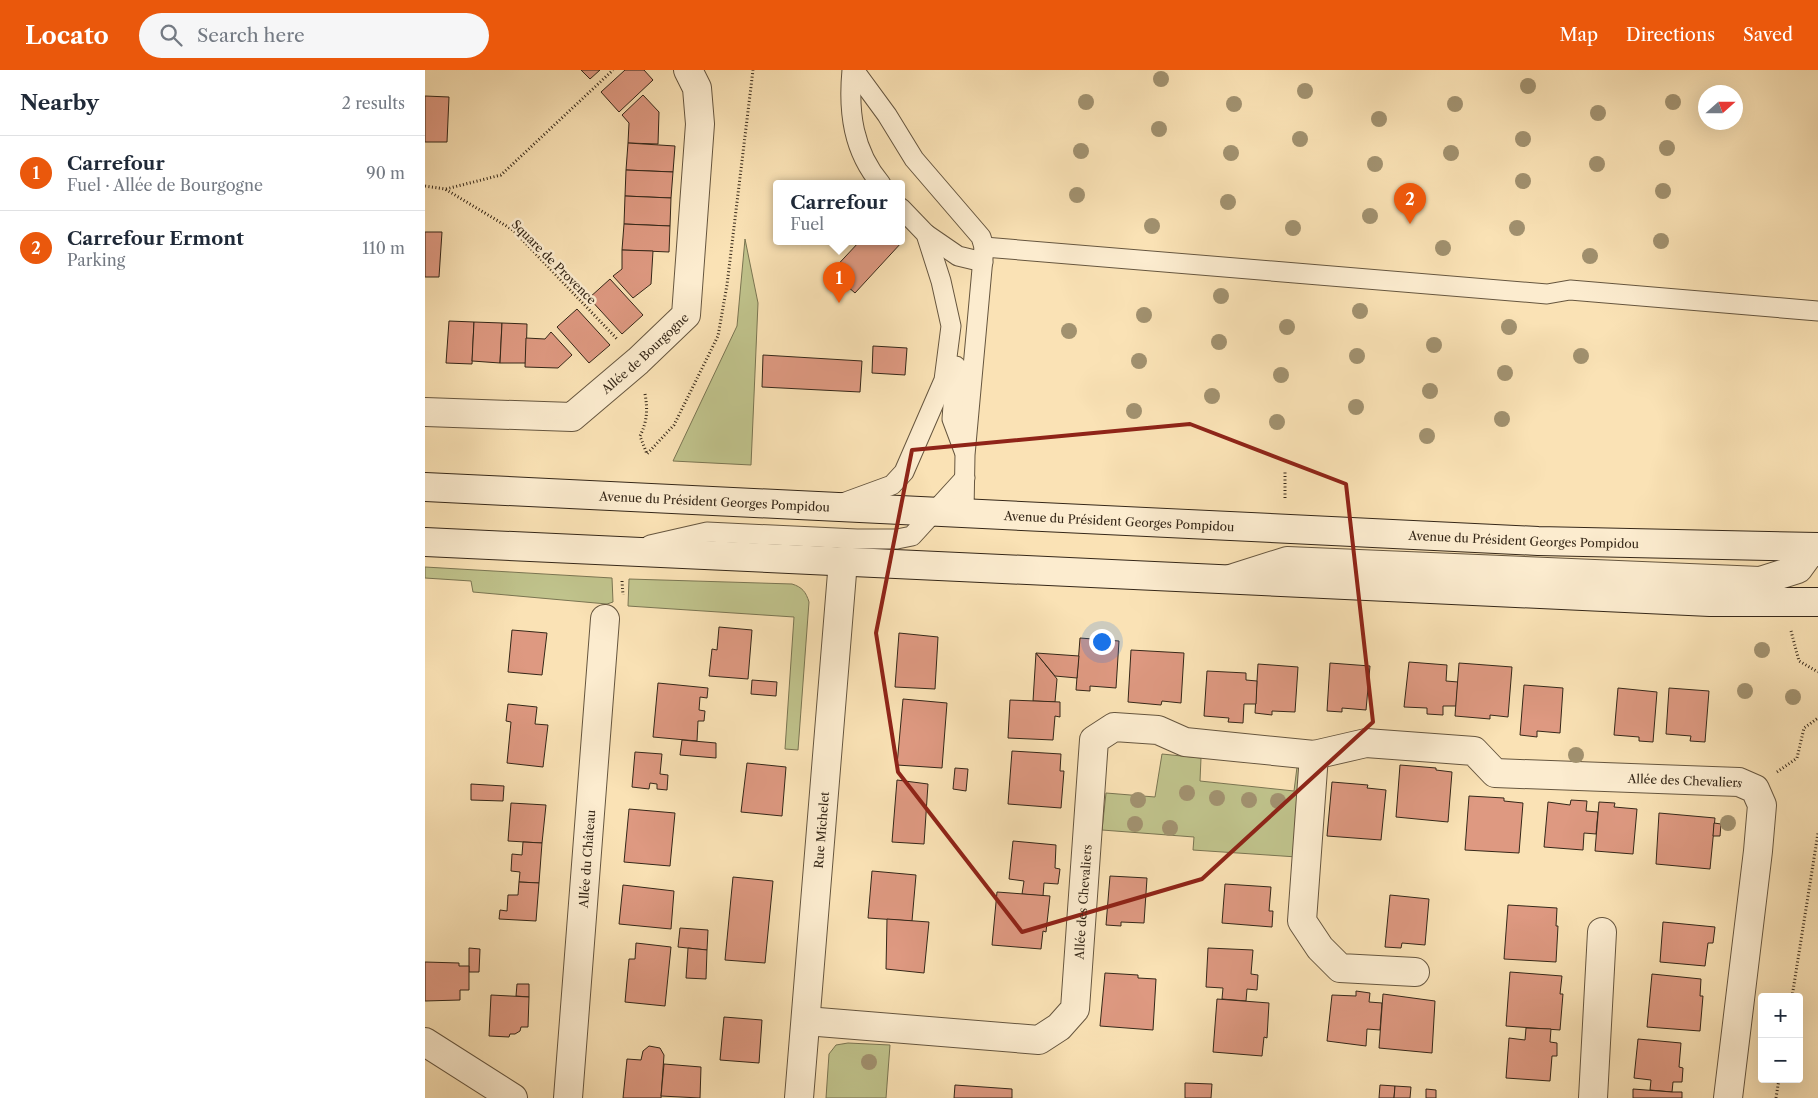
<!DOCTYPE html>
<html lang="en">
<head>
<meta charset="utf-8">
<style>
	:root { --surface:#fff; --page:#f6f6f7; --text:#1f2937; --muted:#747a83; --line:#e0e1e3; --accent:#ea580c }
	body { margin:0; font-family:"Libre Caslon Text",serif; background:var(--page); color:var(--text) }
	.controls { position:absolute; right:15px; bottom:15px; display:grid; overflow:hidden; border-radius:5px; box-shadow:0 5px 20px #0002 }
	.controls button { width:45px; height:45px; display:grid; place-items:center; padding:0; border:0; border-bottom:1px solid var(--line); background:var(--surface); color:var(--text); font:25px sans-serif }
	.compass { position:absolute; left:1273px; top:15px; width:45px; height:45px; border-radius:50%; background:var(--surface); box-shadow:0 5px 20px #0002; rotate:69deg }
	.you { position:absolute; left:676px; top:571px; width:18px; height:18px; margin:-12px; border:4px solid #fff; border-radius:50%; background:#1a73e8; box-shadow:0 0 0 8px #1a73e833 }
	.badge { display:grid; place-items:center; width:32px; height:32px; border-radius:50%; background:var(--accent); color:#fff; font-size:16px; font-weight:700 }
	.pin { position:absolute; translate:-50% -41px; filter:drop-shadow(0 1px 2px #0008) }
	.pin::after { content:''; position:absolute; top:26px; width:18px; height:15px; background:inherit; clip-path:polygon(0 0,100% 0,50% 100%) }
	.popup { position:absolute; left:348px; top:110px; width:132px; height:65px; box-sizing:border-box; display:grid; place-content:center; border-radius:5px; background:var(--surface); filter:drop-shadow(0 1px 4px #0005); font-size:16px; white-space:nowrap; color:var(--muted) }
	.popup b { font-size:19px; color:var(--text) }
	.popup::after { content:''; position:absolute; left:50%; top:100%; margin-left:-10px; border:10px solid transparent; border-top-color:var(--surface) }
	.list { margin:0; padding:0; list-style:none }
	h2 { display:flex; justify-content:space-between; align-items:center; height:65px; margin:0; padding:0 20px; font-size:21px }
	h2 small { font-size:16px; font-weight:400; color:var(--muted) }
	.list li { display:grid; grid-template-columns:32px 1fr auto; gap:15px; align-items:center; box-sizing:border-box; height:75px; padding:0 20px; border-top:1px solid var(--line) }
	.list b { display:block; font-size:19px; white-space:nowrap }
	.list p { margin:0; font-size:16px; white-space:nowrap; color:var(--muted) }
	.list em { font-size:16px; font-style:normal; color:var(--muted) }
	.icon { flex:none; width:28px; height:28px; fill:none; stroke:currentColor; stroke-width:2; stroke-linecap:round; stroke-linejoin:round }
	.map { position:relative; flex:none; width:1393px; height:1028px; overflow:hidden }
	header { display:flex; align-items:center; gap:30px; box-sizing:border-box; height:70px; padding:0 25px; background:var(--accent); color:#fff }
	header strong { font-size:24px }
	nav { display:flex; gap:28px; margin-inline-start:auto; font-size:18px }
	.search { width:350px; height:45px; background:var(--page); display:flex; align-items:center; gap:12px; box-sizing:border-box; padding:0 18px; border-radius:28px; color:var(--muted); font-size:19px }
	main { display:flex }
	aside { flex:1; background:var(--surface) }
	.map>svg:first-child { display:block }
	.green { fill:#c0c38c; stroke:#7a7552 }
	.building { fill:#de9981; stroke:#352718 }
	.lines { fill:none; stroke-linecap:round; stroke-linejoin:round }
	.service-casing { stroke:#66563f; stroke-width:21 }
	.minor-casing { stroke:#66563f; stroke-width:30 }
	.secondary-casing { stroke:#352718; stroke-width:30 }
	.path { stroke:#352718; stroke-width:3; stroke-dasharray:1 2.5; stroke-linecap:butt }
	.service { stroke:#fceccf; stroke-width:19 }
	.minor { stroke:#fceccf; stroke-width:28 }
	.secondary { stroke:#fceccf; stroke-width:28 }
	.tree { fill:#a1916f }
	.marked { fill:none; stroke:#8f2418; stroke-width:4; stroke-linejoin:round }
	.labels { text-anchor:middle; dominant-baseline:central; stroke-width:5; stroke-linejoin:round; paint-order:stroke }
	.street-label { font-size:12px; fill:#352718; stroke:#fceccf }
</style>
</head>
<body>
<header>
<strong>Locato</strong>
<div class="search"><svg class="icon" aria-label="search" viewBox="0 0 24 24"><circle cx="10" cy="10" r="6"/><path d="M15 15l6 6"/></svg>Search here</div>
<nav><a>Map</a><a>Directions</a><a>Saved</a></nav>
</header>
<main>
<aside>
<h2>Nearby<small>2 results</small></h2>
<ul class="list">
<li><span class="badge">1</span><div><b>Carrefour</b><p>Fuel · Allée de Bourgogne</p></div><em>90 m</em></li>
<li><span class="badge">2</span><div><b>Carrefour Ermont</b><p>Parking</p></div><em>110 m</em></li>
</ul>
</aside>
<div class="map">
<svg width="1393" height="1028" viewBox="0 0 1393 1028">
	<rect width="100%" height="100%" fill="#fae2b5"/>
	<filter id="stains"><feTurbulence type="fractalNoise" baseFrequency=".004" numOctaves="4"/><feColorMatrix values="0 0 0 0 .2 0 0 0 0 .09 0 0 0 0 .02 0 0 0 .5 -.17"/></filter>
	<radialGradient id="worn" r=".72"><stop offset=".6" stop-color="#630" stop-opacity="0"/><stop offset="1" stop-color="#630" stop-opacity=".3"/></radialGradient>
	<g class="green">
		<path d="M320,169L333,233L326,395L248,391L312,256Z"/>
		<path d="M0,497L187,508L188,532L182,534L48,522L46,511L0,508Z"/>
		<path d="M204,509L367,514C377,517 381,522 384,532L373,680L360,679L369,547L203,536Z"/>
		<path d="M737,684L776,688L775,711L869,721L872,697L879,698L872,787L768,780L769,767L677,760L681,723L730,727Z"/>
		<path d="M423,973L465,975L461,1028H401L404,984L411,975Z"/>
	</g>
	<g class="building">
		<path d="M156,0H175L165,9Z"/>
		<path d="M200,0H219L228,10L194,42L176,22Z"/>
		<path d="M218,25L234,42L233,74L203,73L204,53L197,45Z"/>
		<path d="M0,26L24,27L22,72H0Z"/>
		<path d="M203,73L250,76L248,102L201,100Z"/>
		<path d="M201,100L248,102L246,128L200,126Z"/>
		<path d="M200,126L246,128L245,156L199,154Z"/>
		<path d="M199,154L245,156L244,182L197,180Z"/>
		<path d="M0,162H17L14,207H0Z"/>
		<path d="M434,172H477L430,223L406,202Z"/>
		<path d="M197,180L228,181L226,214L208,228L188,206L197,199Z"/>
		<path d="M185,209L218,245L197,264L164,228Z"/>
		<path d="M152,239L185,275L164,293L132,257Z"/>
		<path d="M24,251L49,252L47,294L21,293Z"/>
		<path d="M49,252L77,253L75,293L47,291Z"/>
		<path d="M77,253L102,254L101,293H75Z"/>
		<path d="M126,262L147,285L133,298L100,297L101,268L120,269Z"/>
		<path d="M448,276L482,278L480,305L447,303Z"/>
		<path d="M338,285L437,291L435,322L337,317Z"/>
		<path d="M294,557L327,560L323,609L284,606L287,579L292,580Z"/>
		<path d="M87,560L122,563L117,605L83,602Z"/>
		<path d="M474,563L513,567L510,619L470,617Z"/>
		<path d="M655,568L694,571L691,618L665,616V621L651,620Z"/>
		<path d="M706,580L759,583L756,633L737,631L736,635L703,632Z"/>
		<path d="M611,583L632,609L630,632L608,631Z"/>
		<path d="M611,583L654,586L652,608L630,606Z"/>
		<path d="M984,592L1022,595L1021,611L1033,612L1031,636H1018V645L1002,644V638L979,637Z"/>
		<path d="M905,593L945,596L941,640L917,638V642L902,641Z"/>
		<path d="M1034,593L1087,597L1083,647L1065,645V649L1030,646Z"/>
		<path d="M833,594L873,597L870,642L847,641V645L830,643Z"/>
		<path d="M782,601L821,603V610L832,611L831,634H819L818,653L803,652L804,648L779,646Z"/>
		<path d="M327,610L352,612L351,626L326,624Z"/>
		<path d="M233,613L283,618L282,628L275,627L274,640L280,641L279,651H273L272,671L228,667Z"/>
		<path d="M1099,615L1138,618L1135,663L1112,661V667L1095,665Z"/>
		<path d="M1193,618L1232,622L1228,672L1214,671V667L1189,665Z"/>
		<path d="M1244,618L1284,621L1280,672L1265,671L1266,666L1241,664Z"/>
		<path d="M478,629L522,633L517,698L472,695Z"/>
		<path d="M585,630L635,632V647L630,646L628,670L583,668Z"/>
		<path d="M83,634L112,637L110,654L123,655L118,697L82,693L86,652L81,651Z"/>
		<path d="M257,670L291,673V688L255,685Z"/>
		<path d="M587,681L636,684L635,701H639L636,738L583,734Z"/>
		<path d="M210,682L237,684L235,704L243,705L242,720L232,719V714L225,713L224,719L207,717Z"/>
		<path d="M322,693L361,697L357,746L316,742Z"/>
		<path d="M975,695L1011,698V700L1027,702L1023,752L971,747Z"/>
		<path d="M530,698L543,699L541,721L528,719Z"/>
		<path d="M472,710L503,714L499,774L467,772Z"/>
		<path d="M907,712L943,715L942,718L961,720L956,770L902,766Z"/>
		<path d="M46,714L79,716L78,731L46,730Z"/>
		<path d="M1044,726L1079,728V731L1098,733L1094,783L1040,780Z"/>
		<path d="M1146,730L1162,731L1161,741L1173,742L1171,764L1159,763L1158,780L1119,777L1123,732L1145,735Z"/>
		<path d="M1174,732L1190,733L1189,737L1212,739L1208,784L1170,781Z"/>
		<path d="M86,733L121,735L117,773L83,771Z"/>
		<path d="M204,739L250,743L245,796L199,792Z"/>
		<path d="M1234,743L1290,748L1285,799L1231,794Z"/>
		<path d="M1289,753L1296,754L1295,766H1288Z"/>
		<path d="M588,771L631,775L630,798L635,799L633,814L619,813L618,826L597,824L599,811L584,809Z"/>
		<path d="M98,772L117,773L114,813L94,812L95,802L86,801L87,784L97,785Z"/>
		<path d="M447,801L491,805L487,851L443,848Z"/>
		<path d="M685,806L722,808L719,853L696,852V856L681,855Z"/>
		<path d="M308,807L348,811L340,893L300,890Z"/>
		<path d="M94,812L114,813L111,851L74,849L75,840L82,841L83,825H93Z"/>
		<path d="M800,814L846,817L844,841H848L847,857L797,853Z"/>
		<path d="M198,815L249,821L246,859L194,854Z"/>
		<path d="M572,822L625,826L621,862L618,861L616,879L567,875Z"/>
		<path d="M965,825L1004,829L1000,875L977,873L976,878L960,877Z"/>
		<path d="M1083,835L1132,838L1131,856H1133L1131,892L1079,889Z"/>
		<path d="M462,849L504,852L499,903L461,899Z"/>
		<path d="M1238,852L1290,857L1288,873H1283L1280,896L1235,892Z"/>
		<path d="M255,858L283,860L282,880L253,877Z"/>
		<path d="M211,873L246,877L240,936L200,932L204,889H210Z"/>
		<path d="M44,878L55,879L54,902H44Z"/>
		<path d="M263,878L282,880L281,909L261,908Z"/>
		<path d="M783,878L828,880L826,904L833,905L832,920L822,919L821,931L797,929L798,918L781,917Z"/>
		<path d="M0,892L34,893V896H44V920H35V930L0,931Z"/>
		<path d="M1085,902L1137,906L1135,924H1138L1135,960L1081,956Z"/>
		<path d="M680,903L713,905V908L731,909L728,960L675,956Z"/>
		<path d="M1227,904L1276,909L1275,926H1278L1275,961L1222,957Z"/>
		<path d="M92,914H104V927L91,926Z"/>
		<path d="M931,921L945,923L944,932L957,933L955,960L942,959L941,976L902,971L907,925L931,926Z"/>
		<path d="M958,924L1010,931L1007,983L954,978Z"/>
		<path d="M66,925L104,927L103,957H96L95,961L90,964H85L84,967L64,966Z"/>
		<path d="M792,929L844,933L842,968L839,967L837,986L788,982Z"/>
		<path d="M299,947L337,950L334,993L295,990Z"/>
		<path d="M1101,958L1126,959L1125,972L1132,973V986H1127L1125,1011L1081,1008L1084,968L1100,970Z"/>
		<path d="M1213,969L1256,973L1254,997L1258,998L1257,1012H1248L1247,1022L1225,1020L1226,1010L1209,1008Z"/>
		<path d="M224,976L235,978L239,985L236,1028H198L202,989L216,990L218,981Z"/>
		<path d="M239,994L276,997L275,1028L236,1026Z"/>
		<path d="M760,1013L787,1014L786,1028H760Z"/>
		<path d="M530,1015L587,1019V1028H529Z"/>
		<path d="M955,1015L970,1016L969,1028H954Z"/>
		<path d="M970,1016L986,1017L985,1028H969Z"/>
		<path d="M1001,1019L1011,1020V1028H1001Z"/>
		<path d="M1208,1019L1247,1022H1257V1028H1208Z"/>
	</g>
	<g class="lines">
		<defs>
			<g id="service">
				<path d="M427,0C423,42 428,81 456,114"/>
				<path d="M429,0L462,45L489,89L556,167L559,177L540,385L539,442"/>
				<path d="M501,164L533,186L558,192"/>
				<path d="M559,177L1122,224L1145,220L1393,241"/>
				<path d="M531,296L527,349L539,381"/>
				<path d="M415,434L467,415L479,402L519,310L526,256L516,211L501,164L476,138"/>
				<path d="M225,475L282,462L432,469H472L487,466L540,408"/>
			</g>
			<g id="minor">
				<path id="s1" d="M0,342L147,347L213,291L261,245L275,54L272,18L263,0"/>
				<path d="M805,509L862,491L1335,511L1373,499L1389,477L1393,482"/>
				<path d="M889,685L877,851L895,878L915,898L990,902"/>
				<path id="s2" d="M381,951L614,970L634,957L650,939L669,670L689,657L733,660L760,672L889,685L941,673L1049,681L1070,703L1314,712L1330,719L1337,735L1333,781L1303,1028"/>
				<path d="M0,972L88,1028"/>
				<path id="s3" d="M143,1028L180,549"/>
				<path id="s4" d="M374,1028L418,491"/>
				<path d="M1168,1028L1177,862"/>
			</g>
			<g id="secondary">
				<path id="s5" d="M0,417L1113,471L1393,477"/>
				<path d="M0,472L1285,532H1393"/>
			</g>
		</defs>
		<use href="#service" class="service-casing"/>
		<use href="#minor" class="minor-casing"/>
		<use href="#secondary" class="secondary-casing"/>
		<g class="path">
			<path d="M0,116L20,119L88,160L193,270"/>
			<path d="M21,119L76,105L188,0"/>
			<path d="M220,324C223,340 222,352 215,366L222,384L249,355L293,266L302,215L328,0"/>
			<path d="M860,428V401"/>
			<path d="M197,511L198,525"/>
			<path d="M1366,561L1374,591L1393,602"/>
			<path d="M1352,702L1372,688L1379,658L1393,648"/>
			<path d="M1367,927L1393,763"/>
			<path d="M1351,1028L1354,1009"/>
		</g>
		<use href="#service" class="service"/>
		<use href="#minor" class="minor"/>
		<use href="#secondary" class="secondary"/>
	</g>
	<g class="tree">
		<circle cx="736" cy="9" r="8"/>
		<circle cx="1103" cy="16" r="8"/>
		<circle cx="880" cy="21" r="8"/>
		<circle cx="661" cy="32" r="8"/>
		<circle cx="1248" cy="32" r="8"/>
		<circle cx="809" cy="34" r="8"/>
		<circle cx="1030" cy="34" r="8"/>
		<circle cx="1173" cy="43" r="8"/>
		<circle cx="954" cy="49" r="8"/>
		<circle cx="734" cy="59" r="8"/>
		<circle cx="875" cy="69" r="8"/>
		<circle cx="1098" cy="69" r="8"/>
		<circle cx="1242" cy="78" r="8"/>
		<circle cx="656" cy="81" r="8"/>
		<circle cx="806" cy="83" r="8"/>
		<circle cx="1026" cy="83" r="8"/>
		<circle cx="950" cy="94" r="8"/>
		<circle cx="1172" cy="94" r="8"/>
		<circle cx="1098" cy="111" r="8"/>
		<circle cx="1238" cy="121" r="8"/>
		<circle cx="652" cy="125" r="8"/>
		<circle cx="803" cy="132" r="8"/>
		<circle cx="945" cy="146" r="8"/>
		<circle cx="727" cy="156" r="8"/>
		<circle cx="868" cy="158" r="8"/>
		<circle cx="1092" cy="158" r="8"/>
		<circle cx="1236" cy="171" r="8"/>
		<circle cx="1018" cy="178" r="8"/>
		<circle cx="1165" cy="186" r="8"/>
		<circle cx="796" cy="226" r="8"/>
		<circle cx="935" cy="241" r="8"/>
		<circle cx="719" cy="245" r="8"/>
		<circle cx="862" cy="257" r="8"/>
		<circle cx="1084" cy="257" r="8"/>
		<circle cx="644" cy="261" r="8"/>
		<circle cx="794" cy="272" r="8"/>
		<circle cx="1009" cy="275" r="8"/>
		<circle cx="932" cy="286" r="8"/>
		<circle cx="1156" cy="286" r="8"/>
		<circle cx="714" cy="291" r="8"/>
		<circle cx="1080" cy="303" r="8"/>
		<circle cx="856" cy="305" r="8"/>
		<circle cx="1005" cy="321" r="8"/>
		<circle cx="787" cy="326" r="8"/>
		<circle cx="931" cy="337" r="8"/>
		<circle cx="709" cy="341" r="8"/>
		<circle cx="1077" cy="349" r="8"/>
		<circle cx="852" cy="352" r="8"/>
		<circle cx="1002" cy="366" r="8"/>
		<circle cx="1337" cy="580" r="8"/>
		<circle cx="1320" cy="621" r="8"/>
		<circle cx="1368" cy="627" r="8"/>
		<circle cx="1151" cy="685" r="8"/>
		<circle cx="762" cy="723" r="8"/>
		<circle cx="792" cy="728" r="8"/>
		<circle cx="713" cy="730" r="8"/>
		<circle cx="824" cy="730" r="8"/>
		<circle cx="853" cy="731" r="8"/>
		<circle cx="1303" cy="753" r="8"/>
		<circle cx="710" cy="754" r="8"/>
		<circle cx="745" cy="758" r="8"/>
		<circle cx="444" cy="992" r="8"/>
	</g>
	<path class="marked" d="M765,354L921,414L948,652L777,809L597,862L473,702L451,563L487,380Z"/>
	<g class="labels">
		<g class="street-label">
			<text transform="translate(129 192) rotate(45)">Square de Provence</text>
			<text stroke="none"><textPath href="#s1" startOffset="244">Allée de Bourgogne</textPath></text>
			<text stroke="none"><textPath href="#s5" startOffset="290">Avenue du Président Georges Pompidou</textPath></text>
			<text stroke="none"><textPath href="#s5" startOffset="695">Avenue du Président Georges Pompidou</textPath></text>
			<text stroke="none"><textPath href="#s5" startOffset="1100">Avenue du Président Georges Pompidou</textPath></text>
			<text stroke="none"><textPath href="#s2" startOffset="1161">Allée des Chevaliers</textPath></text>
			<text stroke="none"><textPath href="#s4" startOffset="269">Rue Michelet</textPath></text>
			<text stroke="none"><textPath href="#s3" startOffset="240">Allée du Château</textPath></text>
			<text stroke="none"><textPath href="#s2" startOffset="389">Allée des Chevaliers</textPath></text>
		</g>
	</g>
	<rect width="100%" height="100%" filter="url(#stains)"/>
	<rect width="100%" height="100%" fill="url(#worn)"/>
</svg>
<div class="controls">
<button>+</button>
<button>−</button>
</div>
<svg class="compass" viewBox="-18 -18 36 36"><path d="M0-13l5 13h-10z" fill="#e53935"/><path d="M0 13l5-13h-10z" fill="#747a83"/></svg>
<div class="you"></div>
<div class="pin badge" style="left:414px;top:233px">1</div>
<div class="popup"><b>Carrefour</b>Fuel</div>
<div class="pin badge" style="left:985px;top:154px">2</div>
</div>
</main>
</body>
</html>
